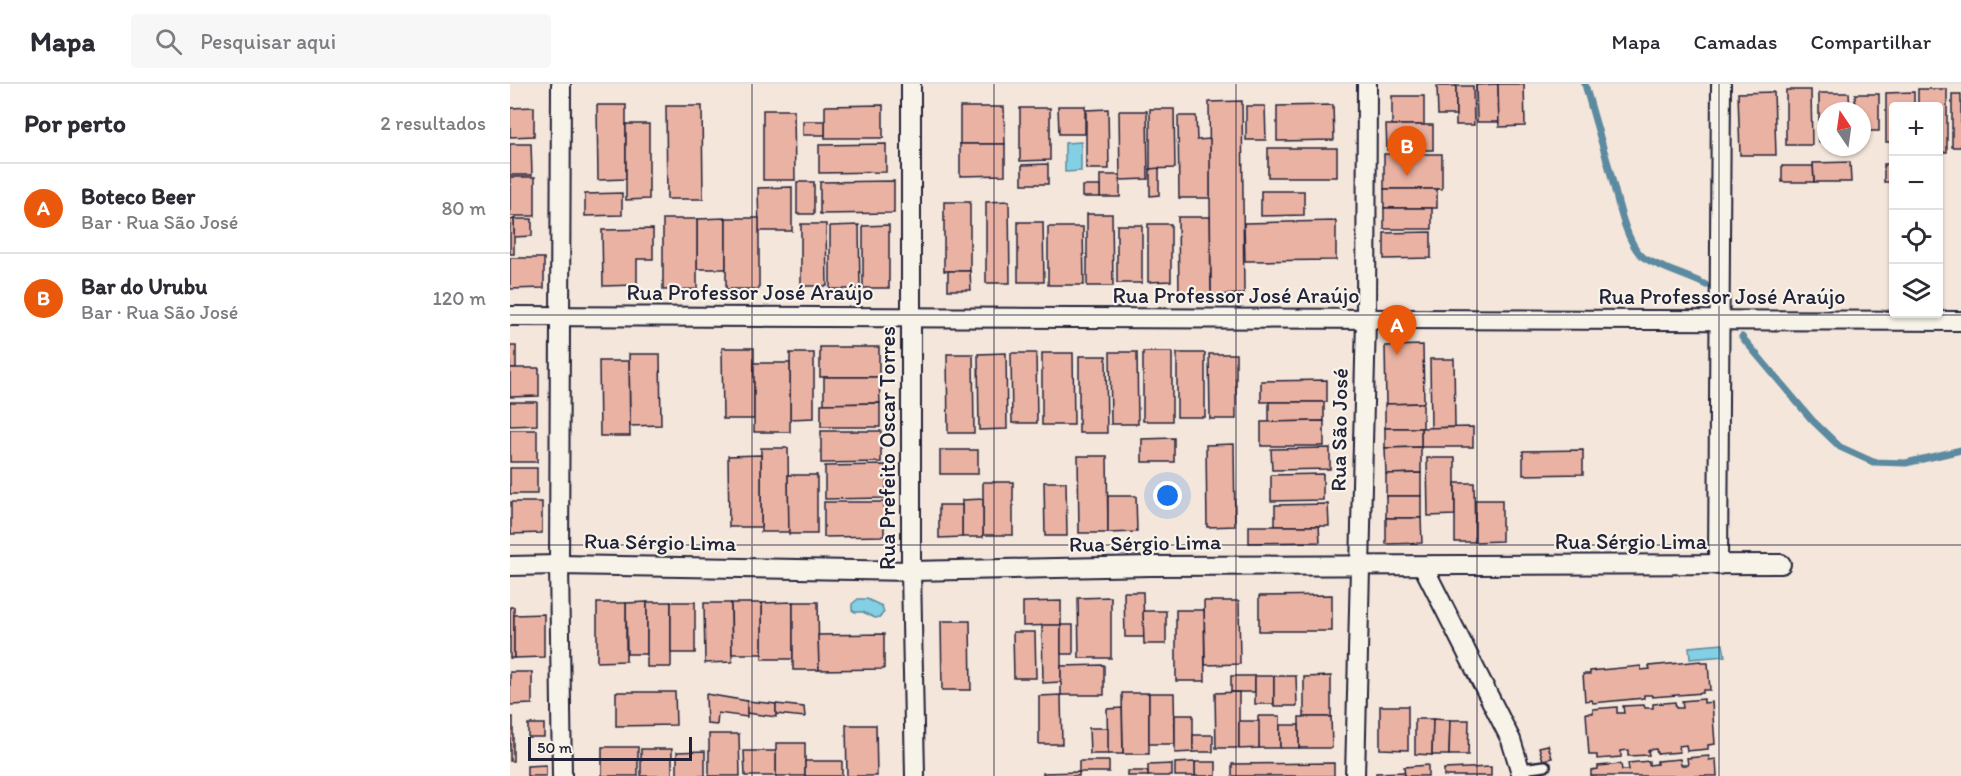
<!DOCTYPE html>
<html lang="pt">
<head>
<meta charset="utf-8">
<style>
	:root { --surface:#fff; --page:#f7f7f7; --text:#2b2b33; --muted:#7c7c81; --line:#e1e1e2; --accent:#ea580c }
	body { margin:0; font-family:Itim,sans-serif; background:var(--page); color:var(--text) }
	.controls { position:absolute; right:18px; top:18px; display:grid; overflow:hidden; border-radius:6px; box-shadow:0 2px 4px #0004 }
	.controls button { width:54px; height:54px; display:grid; place-items:center; padding:0; border:0; border-bottom:2px solid var(--line); background:var(--surface); color:var(--text); font:30px sans-serif }
	.compass { position:absolute; left:1307px; top:18px; width:54px; height:54px; border-radius:50%; background:var(--surface); box-shadow:0 2px 4px #0004; rotate:347deg }
	.scale { position:absolute; left:18px; bottom:15px; width:164px; box-sizing:border-box; padding-left:6px; border:3px solid #22223b; border-top:0; font-size:16px; line-height:21px; white-space:nowrap; color:#22223b; -webkit-text-stroke:4px #f7f3e8; paint-order:stroke }
	.you { position:absolute; left:658px; top:412px; width:21px; height:21px; margin:-15px; border:4px solid #fff; border-radius:50%; background:#1a73e8; box-shadow:0 0 0 9px #1a73e833 }
	.badge { display:grid; place-items:center; width:39px; height:39px; border-radius:50%; background:var(--accent); color:#fff; font-size:20px; font-weight:700 }
	.pin { position:absolute; translate:-50% -50px; filter:drop-shadow(0 2px 3px #0008) }
	.pin::after { content:''; position:absolute; top:32px; width:21px; height:18px; background:inherit; clip-path:polygon(0 0,100% 0,50% 100%) }
	.list { margin:0; padding:0; list-style:none }
	h2 { display:flex; justify-content:space-between; align-items:center; height:78px; margin:0; padding:0 24px; font-size:26px }
	h2 small { font-size:20px; font-weight:400; color:var(--muted) }
	.list li { display:grid; grid-template-columns:39px 1fr auto; gap:18px; align-items:center; box-sizing:border-box; height:90px; padding:0 24px; border-top:2px solid var(--line) }
	.list b { display:block; font-size:22px; white-space:nowrap }
	.list p { margin:0; font-size:20px; white-space:nowrap; color:var(--muted) }
	.list em { font-size:20px; font-style:normal; color:var(--muted) }
	.icon { flex:none; width:33px; height:33px; fill:none; stroke:currentColor; stroke-width:2; stroke-linecap:round; stroke-linejoin:round }
	.map { position:relative; flex:none; width:1451px; height:692px; overflow:hidden }
	header { display:flex; align-items:center; gap:36px; box-sizing:border-box; height:84px; padding:0 30px; background:var(--surface); border-bottom:2px solid var(--line) }
	header strong { font-size:28px }
	nav { display:flex; gap:33px; margin-inline-start:auto; font-size:21px }
	.search { width:420px; height:54px; background:var(--page); display:flex; align-items:center; gap:15px; box-sizing:border-box; padding:0 21px; border-radius:6px; color:var(--muted); font-size:22px }
	main { display:flex }
	aside { flex:1; background:var(--surface) }
	.map>svg:first-child { display:block }
	.water { fill:#83cfe3; stroke:#5c8aa0; stroke-width:1.5 }
	.lines { fill:none; stroke-linecap:round; stroke-linejoin:round }
	.stream { stroke:#5c8aa0; stroke-width:7 }
	.building { fill:#eab2a2; stroke:#22223b; stroke-width:1.5 }
	.lane-casing { stroke:#22223b; stroke-width:14 }
	.street-casing { stroke:#22223b; stroke-width:22 }
	.lane { stroke:#f7f3e8; stroke-width:9 }
	.street { stroke:#f7f3e8; stroke-width:18 }
	.grid { fill:none; stroke:#22223b; stroke-width:1.5; stroke-opacity:0.55 }
	.labels { text-anchor:middle; dominant-baseline:central; stroke-width:4.5; stroke-linejoin:round; paint-order:stroke }
	.street-label { font-size:22px; fill:#22223b; stroke:#f7f3e8 }
</style>
</head>
<body>
<header>
<strong>Mapa</strong>
<div class="search"><svg class="icon" aria-label="search" viewBox="0 0 24 24"><circle cx="10" cy="10" r="6"/><path d="M15 15l6 6"/></svg>Pesquisar aqui</div>
<nav><a>Mapa</a><a>Camadas</a><a>Compartilhar</a></nav>
</header>
<main>
<aside>
<h2>Por perto<small>2 resultados</small></h2>
<ul class="list">
<li><span class="badge">A</span><div><b>Boteco Beer</b><p>Bar · Rua São José</p></div><em>80 m</em></li>
<li><span class="badge">B</span><div><b>Bar do Urubu</b><p>Bar · Rua São José</p></div><em>120 m</em></li>
</ul>
</aside>
<div class="map">
<svg width="1451" height="692" viewBox="0 0 1451 692">
	<rect width="100%" height="100%" fill="#f4e6da"/>
	<filter id="ink" filterUnits="userSpaceOnUse"><feTurbulence type="fractalNoise" baseFrequency=".0167" numOctaves="2"/><feDisplacementMap in="SourceGraphic" scale="12" xChannelSelector="R" yChannelSelector="G"/><feConvolveMatrix kernelMatrix="1 2 1 2 8 2 1 2 1" color-interpolation-filters="sRGB"/></filter>
	<g filter="url(#ink)">
		<g class="water">
			<path d="M571,58V87L555,88V59Z"/>
			<path d="M348,515H357L372,522L374,528L370,533L365,534L353,528H345L342,526V520Z"/>
			<path d="M1213,560L1215,572L1180,575L1179,563Z"/>
		</g>
		<g class="lines">
			<g class="stream">
				<path d="M1075,0C1082,27 1090,53 1098,80C1105,103 1114,158 1133,173C1147,183 1179,192 1196,201"/>
				<path d="M1232,253L1302,336L1330,363L1363,378L1396,379L1451,366"/>
			</g>
		</g>
		<g class="building">
			<path d="M988,0L989,38H967L966,1Z"/>
			<path d="M988,0H1014L1015,42L989,43Z"/>
			<path d="M927,2H946V31H928Z"/>
			<path d="M946,2H963L964,41H946Z"/>
			<path d="M1408,5H1437V68H1428V22H1408Z"/>
			<path d="M1276,6H1301L1302,61H1276Z"/>
			<path d="M1264,8L1266,71H1230L1228,9Z"/>
			<path d="M1404,8V22H1384V58H1376V9Z"/>
			<path d="M1309,9H1339L1340,27H1316V58H1309Z"/>
			<path d="M1345,10H1369V47H1352V27H1345Z"/>
			<rect x="1442" y="10" width="9" height="53"/>
			<rect x="882" y="12" width="32" height="29"/>
			<path d="M732,17L734,210L701,211L699,18Z"/>
			<path d="M87,21H116V95L88,96Z"/>
			<path d="M373,21V54H315V22Z"/>
			<path d="M823,21L824,56L767,57V22Z"/>
			<path d="M156,22H192L193,115H157Z"/>
			<path d="M548,22H575V50H549Z"/>
			<path d="M736,22H755L756,56H736Z"/>
			<path d="M24,23V52L0,53V24Z"/>
			<path d="M450,23H494L495,60H450Z"/>
			<path d="M510,24H540V76L510,77Z"/>
			<path d="M598,25L599,85H576V26Z"/>
			<path d="M640,25H664L665,84L640,85Z"/>
			<path d="M253,26H284L285,96H253Z"/>
			<path d="M609,27H637L638,95L610,96Z"/>
			<path d="M668,32H686L687,56L700,55V114H669Z"/>
			<rect x="293" y="37" width="22" height="14"/>
			<path d="M116,40H139V115L116,116Z"/>
			<path d="M876,41H923V66H877Z"/>
			<path d="M0,60H21L22,91H0Z"/>
			<path d="M376,60V88L309,89V61Z"/>
			<path d="M450,60H495V91L450,92Z"/>
			<rect x="758" y="64" width="69" height="29"/>
			<rect x="874" y="70" width="58" height="35"/>
			<path d="M1340,78L1341,98H1304L1303,79Z"/>
			<path d="M538,80V100H512V81Z"/>
			<rect x="1374" y="80" width="10" height="18"/>
			<path d="M1272,82H1303L1304,98H1272Z"/>
			<path d="M649,84V111L640,112V85Z"/>
			<rect x="590" y="91" width="20" height="22"/>
			<rect x="0" y="93" width="25" height="39"/>
			<path d="M384,97V129L310,130V98Z"/>
			<rect x="287" y="98" width="17" height="32"/>
			<rect x="572" y="102" width="18" height="11"/>
			<path d="M282,103V147H249L248,104Z"/>
			<rect x="874" y="105" width="53" height="19"/>
			<path d="M751,107H794V131L751,132Z"/>
			<path d="M112,109V131L75,132V110Z"/>
			<path d="M499,117L500,199H476V118Z"/>
			<rect x="434" y="118" width="26" height="69"/>
			<rect x="874" y="124" width="48" height="21"/>
			<path d="M577,130H602L603,202H577Z"/>
			<path d="M668,133H700L701,211H669Z"/>
			<path d="M216,134V185H187V135Z"/>
			<rect x="216" y="134" width="33" height="71"/>
			<path d="M4,135H22V152L4,153Z"/>
			<path d="M4,135V170H0V136Z"/>
			<path d="M153,135H187V205L153,206Z"/>
			<path d="M826,137V176L735,177L734,139Z"/>
			<path d="M508,138H533L534,198H508Z"/>
			<path d="M291,140H316L317,202H291Z"/>
			<path d="M638,140H661V197L638,198Z"/>
			<path d="M349,141L350,205H320V142Z"/>
			<path d="M379,141V204H353V142Z"/>
			<rect x="607" y="141" width="25" height="58"/>
			<path d="M538,143H573L574,201H538Z"/>
			<path d="M143,145V175H127V201L93,202L92,146Z"/>
			<path d="M921,148V174L874,175V149Z"/>
			<path d="M0,174H34V204L0,205Z"/>
			<path d="M438,187H460L461,206H438Z"/>
			<path d="M913,261L914,319L876,320L875,262Z"/>
			<rect x="0" y="262" width="6" height="22"/>
			<rect x="310" y="263" width="59" height="30"/>
			<path d="M212,264H244V335H213Z"/>
			<path d="M600,268H627L628,340H601Z"/>
			<rect x="633" y="268" width="29" height="69"/>
			<path d="M280,269H304V334L280,335Z"/>
			<path d="M496,269L497,345L469,346L468,270Z"/>
			<path d="M501,269H526L527,339H502Z"/>
			<path d="M532,269H563L564,341H532Z"/>
			<rect x="667" y="269" width="28" height="64"/>
			<path d="M119,270H150L151,341L120,342Z"/>
			<path d="M437,270H463L464,349H438Z"/>
			<path d="M699,270H726V335H700Z"/>
			<path d="M569,272H596L597,349H569Z"/>
			<path d="M920,275H944L945,343L921,344Z"/>
			<path d="M89,277H119L120,352H90Z"/>
			<rect x="244" y="279" width="36" height="69"/>
			<path d="M0,284H29V312L0,313Z"/>
			<path d="M314,293H369L370,319L314,320Z"/>
			<path d="M817,296V318H751V297Z"/>
			<path d="M0,318H27V341L0,342Z"/>
			<path d="M759,318H814V337L759,338Z"/>
			<path d="M370,319V343H311V320Z"/>
			<path d="M913,319V344H875V320Z"/>
			<path d="M814,337V362H751V338Z"/>
			<path d="M963,343V363H911V344Z"/>
			<path d="M875,344H911V363L875,364Z"/>
			<rect x="0" y="346" width="27" height="32"/>
			<path d="M311,347H371V378L311,379Z"/>
			<path d="M664,354V378H632V355Z"/>
			<path d="M724,360L725,442L697,443L696,361Z"/>
			<path d="M911,363V389L876,390L875,364Z"/>
			<path d="M251,364H278L279,448H251Z"/>
			<path d="M820,364V385L762,386L761,365Z"/>
			<rect x="430" y="366" width="38" height="24"/>
			<path d="M1073,366V390L1013,391V367Z"/>
			<path d="M251,371V443H219L218,372Z"/>
			<path d="M568,372H597L598,449H569Z"/>
			<path d="M917,374H945V431L918,432Z"/>
			<path d="M376,381V414L315,415V382Z"/>
			<rect x="0" y="384" width="27" height="26"/>
			<path d="M911,389V412H876V390Z"/>
			<path d="M813,390V416L761,417V391Z"/>
			<path d="M278,391H307V450H279Z"/>
			<rect x="473" y="398" width="30" height="53"/>
			<path d="M534,398H556L557,452H535Z"/>
			<path d="M945,399H964L965,458H945Z"/>
			<path d="M598,412H626L627,448L598,449Z"/>
			<rect x="876" y="412" width="35" height="22"/>
			<path d="M473,415V453H452V416Z"/>
			<path d="M965,416H992V457L965,458Z"/>
			<path d="M1,418H32V449L1,450Z"/>
			<path d="M314,418H374V452L314,453Z"/>
			<path d="M818,420L819,442H765V421Z"/>
			<path d="M429,421H452V453L429,454Z"/>
			<path d="M876,434H911L912,459L876,460Z"/>
			<path d="M739,442H809L810,458L739,459Z"/>
			<path d="M614,508H633L634,553H615Z"/>
			<path d="M822,511V547H749V512Z"/>
			<path d="M601,513V574H569L568,514Z"/>
			<path d="M551,517V541L513,542V518Z"/>
			<path d="M694,517H729L730,580L695,581Z"/>
			<path d="M137,518V570H117L116,519Z"/>
			<rect x="137" y="518" width="24" height="65"/>
			<rect x="161" y="518" width="24" height="51"/>
			<path d="M283,518V575H252V519Z"/>
			<path d="M283,518H308L309,586H283Z"/>
			<path d="M87,519H116V577L87,578Z"/>
			<path d="M194,519H221L222,578L195,579Z"/>
			<path d="M221,519H252V570H222Z"/>
			<rect x="0" y="523" width="4" height="51"/>
			<path d="M666,526H694L695,597H666Z"/>
			<path d="M633,527H656V560H634Z"/>
			<path d="M34,530V573L4,574V531Z"/>
			<path d="M431,537H460L461,606H432Z"/>
			<path d="M532,541H551V598L533,599Z"/>
			<rect x="551" y="541" width="12" height="29"/>
			<path d="M503,548H525L526,594H504Z"/>
			<path d="M374,550V585L309,586L308,551Z"/>
			<path d="M1191,577V579H1198L1200,606H1193V609L1142,613V611H1134V614L1083,619L1082,616L1075,617L1073,590H1080V587L1131,582V586L1140,585L1139,582Z"/>
			<path d="M594,581V611H551V582Z"/>
			<path d="M0,588H22V620L0,621Z"/>
			<rect x="721" y="592" width="24" height="16"/>
			<rect x="745" y="592" width="19" height="28"/>
			<path d="M764,592H786L787,622H764Z"/>
			<path d="M821,592V633H794V593Z"/>
			<path d="M106,608H165L166,641L106,642Z"/>
			<path d="M729,608V664H706L705,609Z"/>
			<path d="M612,609H639V670H613Z"/>
			<path d="M639,609H664L665,660H639Z"/>
			<path d="M196,610L237,617V633L208,629L207,641L197,640Z"/>
			<path d="M551,611L552,660H529V612Z"/>
			<path d="M1194,615V619L1202,618L1205,660L1198,661V665L1177,667L1176,661L1169,662L1170,668L1147,670L1146,665L1138,666L1139,671L1118,672V666L1111,667V673L1087,675V671H1079L1076,629H1083V625L1107,623V629H1114L1113,622L1134,621L1135,624H1143V620L1165,618L1166,624H1173L1172,617Z"/>
			<path d="M237,617L266,620V633L237,629Z"/>
			<path d="M266,620L294,623L295,633L266,630Z"/>
			<path d="M870,622H898V666L870,665Z"/>
			<path d="M612,624L613,670H598L597,625Z"/>
			<path d="M665,631H683V668L665,669Z"/>
			<path d="M748,632H770V664H749Z"/>
			<rect x="0" y="633" width="3" height="44"/>
			<path d="M789,633H821L822,664H789Z"/>
			<path d="M905,635H923L922,671L905,670Z"/>
			<path d="M923,635L940,636L939,671H922Z"/>
			<path d="M940,636H959L958,671H939Z"/>
			<path d="M729,637H749V664L729,665Z"/>
			<rect x="18" y="640" width="16" height="13"/>
			<path d="M336,641H366L367,692H337Z"/>
			<rect x="770" y="641" width="19" height="23"/>
			<path d="M579,644H598V670H580Z"/>
			<path d="M199,650H229L230,692H199Z"/>
			<rect x="683" y="651" width="20" height="17"/>
			<rect x="266" y="659" width="29" height="33"/>
			<path d="M1038,661L1042,674L1033,676L1029,663Z"/>
			<rect x="92" y="663" width="36" height="29"/>
			<rect x="131" y="665" width="31" height="27"/>
			<path d="M195,667V692H167V668Z"/>
			<path d="M234,667H266V692H235Z"/>
			<path d="M1199,672V676L1206,675L1207,692H1081V686L1088,685V682L1111,680L1112,686H1119L1118,679L1139,677V681L1147,680V677L1170,675L1171,681H1178L1177,674Z"/>
			<rect x="295" y="677" width="37" height="15"/>
			<rect x="569" y="677" width="30" height="11"/>
			<rect x="685" y="678" width="21" height="14"/>
			<path d="M685,678V692H665V679Z"/>
			<path d="M824,679V692H722V680Z"/>
			<path d="M662,680V692H638V681Z"/>
			<path d="M36,681V692H17V682Z"/>
			<path d="M918,681V692H895L894,683Z"/>
			<path d="M981,683V692H934V685Z"/>
			<rect x="617" y="687" width="21" height="5"/>
			<path d="M569,688V692H533V689Z"/>
			<path d="M894,688L895,692H866V689Z"/>
		</g>
		<g class="lines">
			<defs>
				<path id="lane" d="M1012,685L1035,682"/>
				<g id="street">
					<path d="M51,0L49,481L52,692"/>
					<path d="M401,0V487L405,692"/>
					<path d="M0,232L1451,237"/>
					<path d="M1208,481L1211,0"/>
					<path d="M0,482L49,481L401,487L641,482L1271,480"/>
					<path d="M913,482L1001,656L1012,692"/>
					<path d="M845,692L856,235L857,0"/>
				</g>
			</defs>
			<use href="#lane" class="lane-casing"/>
			<use href="#street" class="street-casing"/>
			<use href="#lane" class="lane"/>
			<use href="#street" class="street"/>
		</g>
	</g>
	<path class="grid" d="M242,0V692M484,0V692M726,0V692M967,0V692M1209,0V692M0,231H1451M0,461H1451"/>
	<g class="labels">
		<g class="street-label">
			<text x="240" y="208">Rua Professor José Araújo</text>
			<text x="726" y="211">Rua Professor José Araújo</text>
			<text x="1212" y="212">Rua Professor José Araújo</text>
			<text transform="translate(829 346) rotate(-89)">Rua São José</text>
			<text transform="translate(377 364) rotate(-90)">Rua Prefeito Oscar Torres</text>
			<text x="1121" y="457">Rua Sérgio Lima</text>
			<text transform="translate(150 458) rotate(1)">Rua Sérgio Lima</text>
			<text transform="translate(635 459) rotate(-1)">Rua Sérgio Lima</text>
		</g>
	</g>
</svg>
<div class="controls">
<button>+</button>
<button>−</button>
<button><svg class="icon" aria-label="locate" viewBox="0 0 24 24"><circle cx="12" cy="12" r="6"/><path d="M12 2v4M12 18v4M2 12h4M18 12h4"/></svg></button>
<button><svg class="icon" aria-label="layers" viewBox="0 0 24 24"><path d="M12 4l9 5-9 5-9-5zM3 14l9 5 9-5"/></svg></button>
</div>
<svg class="compass" viewBox="-18 -18 36 36"><path d="M0-13l5 13h-10z" fill="#e53935"/><path d="M0 13l5-13h-10z" fill="#7c7c81"/></svg>
<div class="scale">50 m</div>
<div class="you"></div>
<div class="pin badge" style="left:887px;top:271px">A</div>
<div class="pin badge" style="left:897px;top:92px">B</div>
</div>
</main>
</body>
</html>
